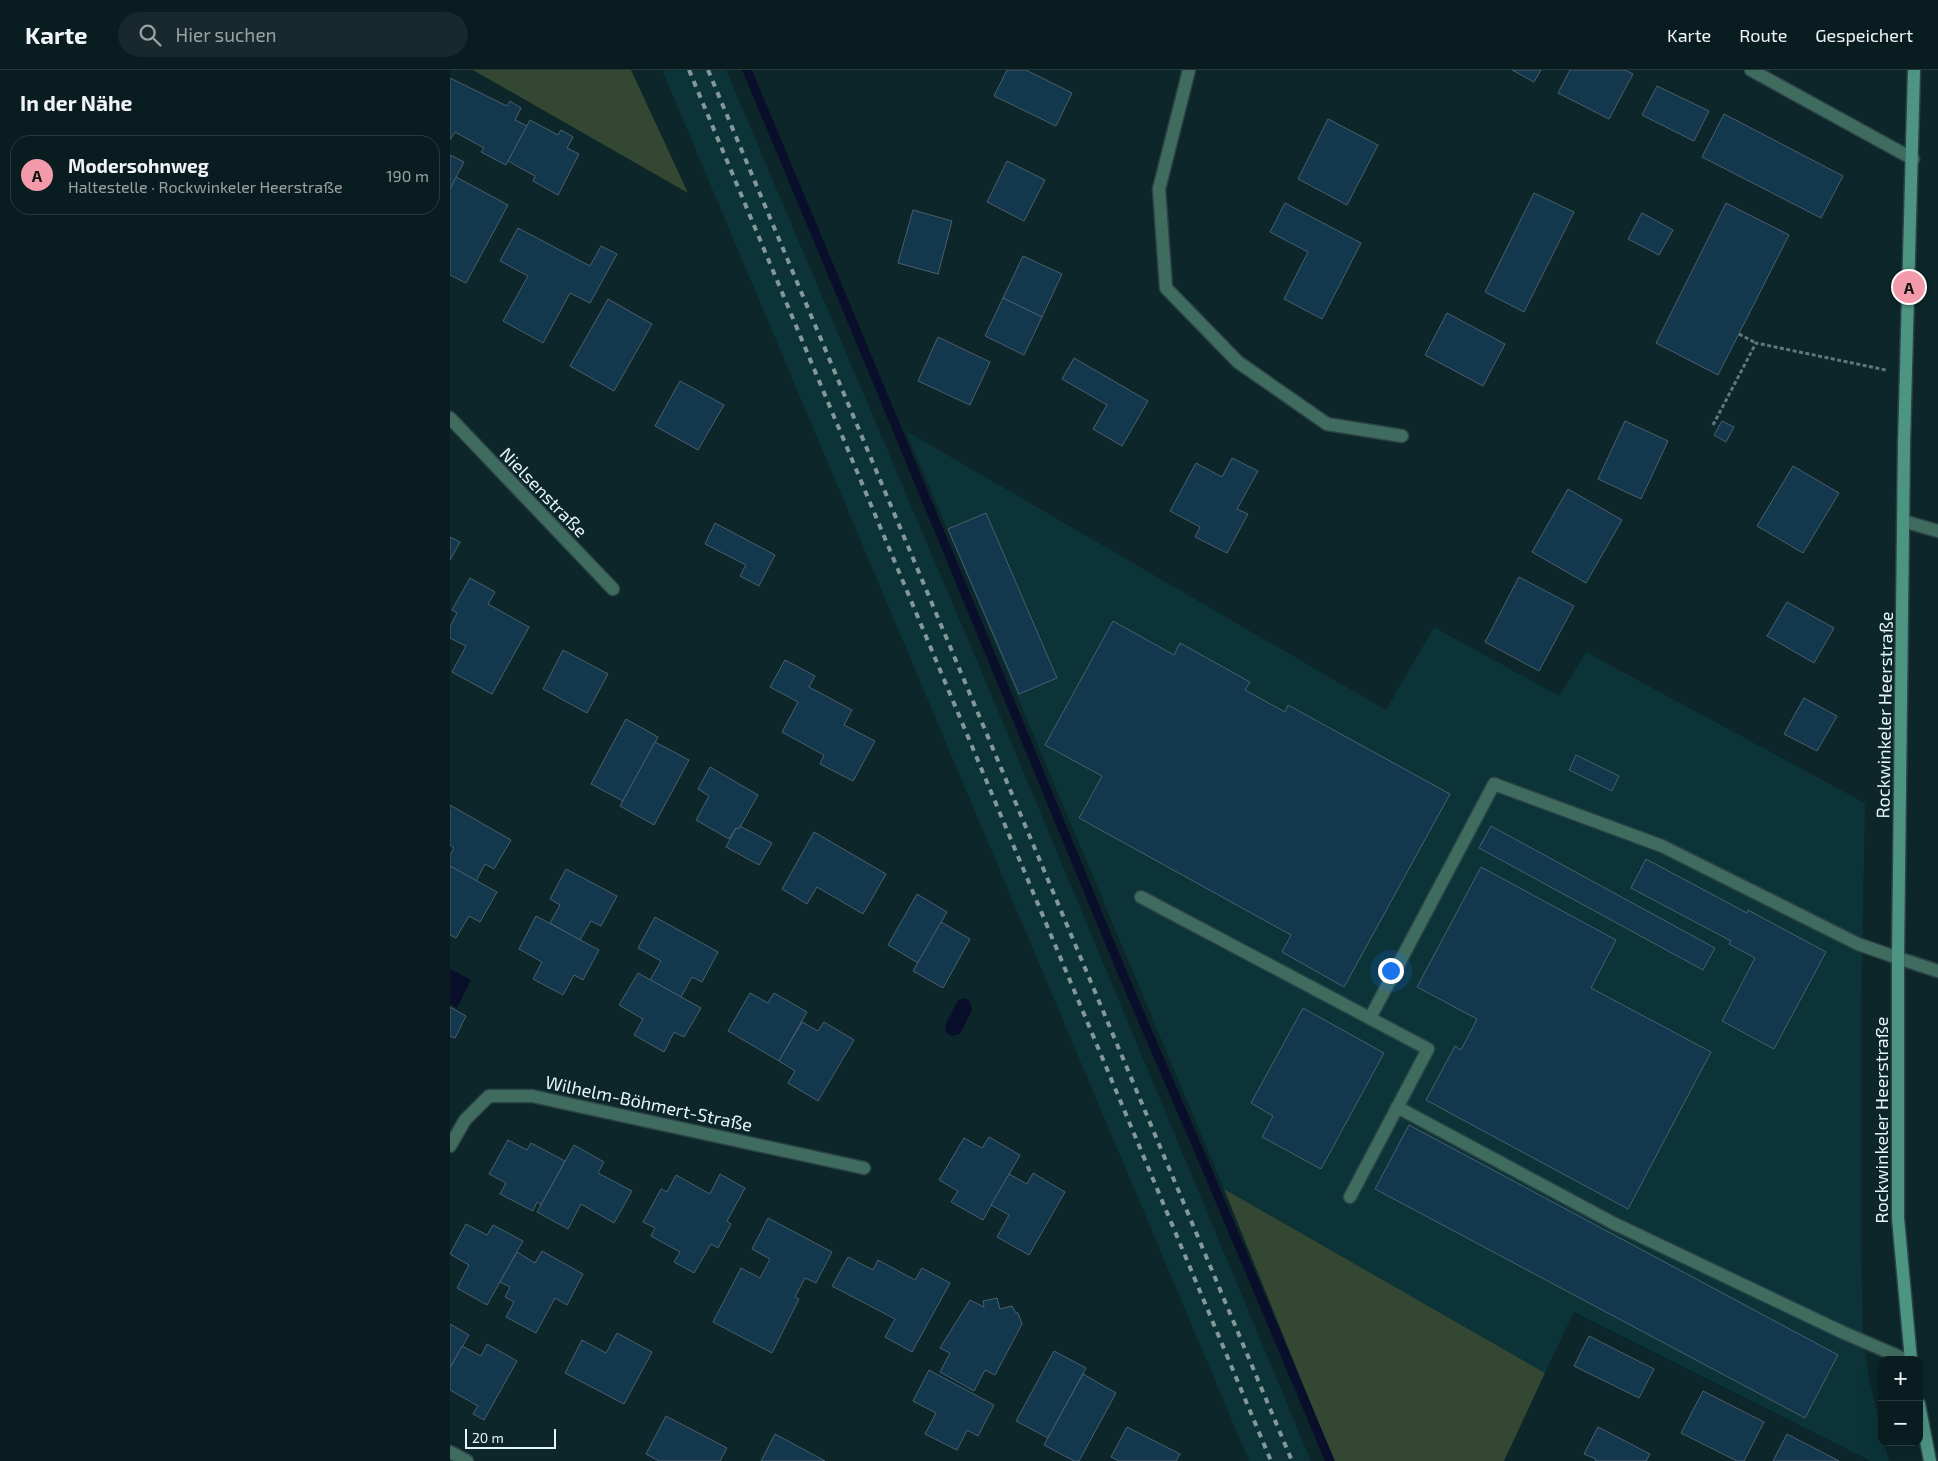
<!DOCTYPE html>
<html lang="de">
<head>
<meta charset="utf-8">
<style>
	:root { --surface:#091c1f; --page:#17292c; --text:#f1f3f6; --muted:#99a1a4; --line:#293a3d; --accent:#f39aab }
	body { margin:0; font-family:"Exo 2",sans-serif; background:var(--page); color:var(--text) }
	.controls { position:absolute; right:15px; bottom:15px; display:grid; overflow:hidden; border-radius:10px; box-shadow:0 5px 20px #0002 }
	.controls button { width:45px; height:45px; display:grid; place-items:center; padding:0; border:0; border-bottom:1px solid var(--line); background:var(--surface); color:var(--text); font:25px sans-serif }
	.scale { position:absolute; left:15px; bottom:12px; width:91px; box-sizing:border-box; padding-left:5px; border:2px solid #e6f5f7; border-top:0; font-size:14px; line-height:18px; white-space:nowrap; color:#e6f5f7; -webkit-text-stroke:4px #0c2629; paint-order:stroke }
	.you { position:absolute; left:940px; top:900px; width:18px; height:18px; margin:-12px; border:4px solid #fff; border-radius:50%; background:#1a73e8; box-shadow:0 0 0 8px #1a73e833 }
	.badge { display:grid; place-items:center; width:32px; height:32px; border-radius:50%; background:var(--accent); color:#111; font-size:16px; font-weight:700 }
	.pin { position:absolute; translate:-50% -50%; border:2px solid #fff; box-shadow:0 1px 5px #0006 }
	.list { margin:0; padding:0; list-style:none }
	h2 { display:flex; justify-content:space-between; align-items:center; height:65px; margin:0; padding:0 20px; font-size:21px }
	h2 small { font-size:16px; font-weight:400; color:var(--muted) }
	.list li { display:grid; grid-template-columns:32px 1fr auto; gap:15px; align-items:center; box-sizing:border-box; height:80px; margin:0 10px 10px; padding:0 10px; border:1px solid var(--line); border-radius:20px }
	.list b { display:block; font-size:19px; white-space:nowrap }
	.list p { margin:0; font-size:16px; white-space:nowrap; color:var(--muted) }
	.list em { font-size:16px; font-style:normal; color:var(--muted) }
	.icon { flex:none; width:28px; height:28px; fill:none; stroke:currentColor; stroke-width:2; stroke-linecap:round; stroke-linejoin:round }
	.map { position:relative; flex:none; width:1488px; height:1391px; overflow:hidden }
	header { display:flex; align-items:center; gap:30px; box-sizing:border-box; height:70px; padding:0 25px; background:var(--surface); border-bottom:1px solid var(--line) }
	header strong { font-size:24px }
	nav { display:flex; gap:28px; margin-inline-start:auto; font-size:18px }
	.search { width:350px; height:45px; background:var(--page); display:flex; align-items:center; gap:12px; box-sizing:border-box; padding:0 18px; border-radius:28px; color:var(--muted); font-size:19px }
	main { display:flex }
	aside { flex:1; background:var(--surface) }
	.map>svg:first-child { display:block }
	.built { fill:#0c3338 }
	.green { fill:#344732 }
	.water { fill:#090e2a }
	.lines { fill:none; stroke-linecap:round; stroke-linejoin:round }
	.stream { stroke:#090e2a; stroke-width:9 }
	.building { fill:#13374d; stroke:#4c5f6d }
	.lane-casing { stroke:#2b4346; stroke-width:15 }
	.street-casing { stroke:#2b4346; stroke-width:15 }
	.secondary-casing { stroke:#2b4346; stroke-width:15 }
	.path { stroke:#617779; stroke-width:3; stroke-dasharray:4 2.5; stroke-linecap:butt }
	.lane { stroke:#406b5f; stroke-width:12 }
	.street { stroke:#406b5f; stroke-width:12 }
	.secondary { stroke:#4d9582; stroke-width:12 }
	.rail { stroke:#84989a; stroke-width:4; stroke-dasharray:6 6; stroke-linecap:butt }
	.labels { text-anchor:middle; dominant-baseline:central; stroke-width:4; stroke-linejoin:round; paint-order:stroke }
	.street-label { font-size:18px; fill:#e6f5f7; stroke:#0c2629 }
</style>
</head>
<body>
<header>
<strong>Karte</strong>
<div class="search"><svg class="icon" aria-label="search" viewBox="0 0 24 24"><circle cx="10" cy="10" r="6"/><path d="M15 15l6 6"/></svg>Hier suchen</div>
<nav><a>Karte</a><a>Route</a><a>Gespeichert</a></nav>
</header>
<main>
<aside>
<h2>In der Nähe<small></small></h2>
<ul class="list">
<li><span class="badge">A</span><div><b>Modersohnweg</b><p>Haltestelle · Rockwinkeler Heerstraße</p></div><em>190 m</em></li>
</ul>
</aside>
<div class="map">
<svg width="1488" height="1391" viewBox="0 0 1488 1391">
	<rect width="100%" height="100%" fill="#0c2629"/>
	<g class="built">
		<path d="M212,0H276L536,612L861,1391H799Z"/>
		<path d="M456,361L936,640L984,557L1109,626L1136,582L1415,733L1411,942V1170L1413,1266L1419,1309L1432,1362V1372H1434L1439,1391H1421L1124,1242L1095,1303L774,1119Z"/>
	</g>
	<g class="green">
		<path d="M23,0H181L238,123Z"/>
		<path d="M774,1119L1095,1303L1054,1391H884Z"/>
	</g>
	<g class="water">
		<path d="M0,899L21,910L7,938L0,934Z"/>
		<path d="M514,928L520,931L522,940L510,964L501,966L495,961L496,953L508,930Z"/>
	</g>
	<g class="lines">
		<path class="stream" d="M297,0L418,289L674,907L755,1095L880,1391"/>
	</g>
	<g class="building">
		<path d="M557,0H576L622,23L606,56L544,26Z"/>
		<path d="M1062,0H1091L1084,12Z"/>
		<path d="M1120,0H1175L1183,4L1159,49L1108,23Z"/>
		<path d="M0,8L57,36L60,31L71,38L65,50L77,56L56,95L31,82L34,78L5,62L0,70Z"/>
		<path d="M1207,16L1259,41L1244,71L1192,45Z"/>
		<path d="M1274,44L1393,106L1371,148L1252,87Z"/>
		<path d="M878,49L928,75L897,135L848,109Z"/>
		<path d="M80,50L108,65L111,60L123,67L117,78L129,84L108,125L83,111L85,106L58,91Z"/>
		<path d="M0,85L14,92L0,119Z"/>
		<path d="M557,91L595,110L574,151L537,132Z"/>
		<path d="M6,107L58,135L16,213L0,205V119Z"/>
		<path d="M1084,123L1124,142L1074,242L1035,222Z"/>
		<path d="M835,133L911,173L872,249L834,229L858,182L820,162Z"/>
		<path d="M1276,133L1339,165L1268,305L1206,273Z"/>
		<path d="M463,140L502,151L488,204L448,193Z"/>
		<path d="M1192,143L1223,160L1209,185L1178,169Z"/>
		<path d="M68,158L140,196L151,176L167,184L140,233L120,223L93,273L53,251L78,206L50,191Z"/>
		<path d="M573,186L612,204L592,247L553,228Z"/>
		<path d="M553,228L592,247L574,285L535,266Z"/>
		<path d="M158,229L202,254L164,321L120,296Z"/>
		<path d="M997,243L1055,274L1033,316L975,285Z"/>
		<path d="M488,267L540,292L520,335L468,311Z"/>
		<path d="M624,288L698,331L672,376L643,359L657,335L612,309Z"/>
		<path d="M230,311L274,335L248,380L205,356Z"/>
		<path d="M1175,351L1218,371L1191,429L1148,409Z"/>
		<path d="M1272,351L1284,357L1276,372L1264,365Z"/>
		<path d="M782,388L808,401L787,439L798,444L777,483L745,467L750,457L720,441L746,393L772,407Z"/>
		<path d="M1343,396L1389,423L1353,483L1307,456Z"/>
		<path d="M1118,419L1172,450L1136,513L1082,482Z"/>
		<path d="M536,443L607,608L569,624L498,459Z"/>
		<path d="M265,453L325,485L309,516L290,506L296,495L255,474Z"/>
		<path d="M0,467L10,472L0,490Z"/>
		<path d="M1069,507L1124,536L1089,601L1035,572Z"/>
		<path d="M20,508L45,522L38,534L79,557L42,624L2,602L16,576L0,568V557L7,543L2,540Z"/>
		<path d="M1337,532L1384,558L1364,593L1317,566Z"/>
		<path d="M663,551L724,585L730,573L800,612L795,620L835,642L838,635L1000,724L894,917L832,882L841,865L629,748L652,706L595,675Z"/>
		<path d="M113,580L158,604L137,643L93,619Z"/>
		<path d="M335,590L365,606L359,617L402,640L394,655L425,671L403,711L370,694L374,685L332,662L348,632L320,617Z"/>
		<path d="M1354,628L1387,646L1367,681L1334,664Z"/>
		<path d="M176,649L208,667L173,731L141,714Z"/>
		<path d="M205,672L239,690L204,755L170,736Z"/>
		<path d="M1126,685L1169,706L1162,721L1119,700Z"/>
		<path d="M260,697L308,725L289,759L286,758L279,769L246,750L259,726L248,719Z"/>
		<path d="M0,735L61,770L44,799L35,794L26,811L0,796V785L4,778L0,775Z"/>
		<path d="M290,756L322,773L309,795L276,777L286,758L289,759Z"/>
		<path d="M1041,756L1265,878L1253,900L1029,778Z"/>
		<path d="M364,762L436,804L413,844L367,817L357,834L332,819Z"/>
		<path d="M1196,789L1297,843L1298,840L1376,882L1324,979L1272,951L1305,888L1279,874L1281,871L1181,818Z"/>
		<path d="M0,796L47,822L30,852L19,846L6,868L0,865Z"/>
		<path d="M1031,797L1166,870L1141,918L1261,982L1178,1139L976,1030L1005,976L1011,980L1027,949L967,917Z"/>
		<path d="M116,799L167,826L151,856L141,851L130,870L100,853L110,835L100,829Z"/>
		<path d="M467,824L497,842L468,893L438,875Z"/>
		<path d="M86,846L149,880L133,910L124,905L113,925L83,909L92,892L69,879Z"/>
		<path d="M205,847L268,882L252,912L242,907L231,927L200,910L211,891L188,878Z"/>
		<path d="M491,852L520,869L493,918L463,901Z"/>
		<path d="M188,903L251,938L234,967L224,962L214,982L184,965L193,949L169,935Z"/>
		<path d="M300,923L318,933L324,923L357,942L329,991L278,961Z"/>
		<path d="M0,937L16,946L5,968L0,966Z"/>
		<path d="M853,938L934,983L871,1099L812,1067L823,1046L801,1033Z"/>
		<path d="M352,952L368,961L374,952L404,970L368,1031L338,1013L345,1001L329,991Z"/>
		<path d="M959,1055L1388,1285L1355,1348L925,1119Z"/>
		<path d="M539,1067L570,1085L533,1150L501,1132L508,1121L489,1110L514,1068L532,1078Z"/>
		<path d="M58,1070L77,1080L81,1073L115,1091L91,1135L87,1132L83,1141L50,1124L56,1113L39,1104Z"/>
		<path d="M124,1075L154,1092L148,1103L182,1121L164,1153L131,1134L118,1159L87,1142Z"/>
		<path d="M583,1103L615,1122L579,1185L547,1167L559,1145L541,1135L559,1104L577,1114Z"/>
		<path d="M270,1104L295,1118L277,1151L281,1154L268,1178L261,1174L244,1203L224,1192L230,1182L201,1166L205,1158L193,1152L211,1119L217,1122L226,1105L260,1124Z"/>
		<path d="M318,1148L382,1182L366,1213L355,1208L345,1227L349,1229L322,1283L263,1252L291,1198L310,1208L320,1189L302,1179Z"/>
		<path d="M16,1154L37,1165L43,1155L73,1171L37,1235L7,1218L19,1195L0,1184Z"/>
		<path d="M92,1181L133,1204L117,1235L105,1228L86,1263L56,1247L64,1232L55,1227L60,1217L50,1212L67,1182L85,1193Z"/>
		<path d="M398,1187L423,1200L428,1190L465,1210L472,1198L500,1213L462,1282L435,1267L445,1249L382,1216Z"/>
		<path d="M547,1228L550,1239L562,1236L566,1243H568L572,1254L545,1305L535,1300L524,1321L490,1302L500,1283L490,1278L520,1230L534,1237L533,1231Z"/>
		<path d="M0,1254L19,1265L0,1298Z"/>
		<path d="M167,1263L202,1282L174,1334L115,1303L132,1270L156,1283Z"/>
		<path d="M1139,1266L1204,1299L1189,1328L1124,1296Z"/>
		<path d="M37,1274L67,1291L34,1350L23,1344L28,1336L0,1320V1298L12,1276L31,1286Z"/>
		<path d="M604,1281L636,1298L598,1368L566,1351Z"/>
		<path d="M479,1300L544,1335L528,1366L517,1360L507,1380L475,1364L486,1343L463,1331Z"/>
		<path d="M633,1304L666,1323L629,1391H624L594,1375Z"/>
		<path d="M1253,1321L1314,1352L1294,1391H1287L1231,1363Z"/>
		<path d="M216,1346L277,1378L270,1391H209L196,1384Z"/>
		<path d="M677,1357L730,1384L726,1391H669L661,1387Z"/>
		<path d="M1148,1357L1200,1384L1196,1391H1145L1146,1389L1134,1384Z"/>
		<path d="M325,1364L375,1391H311Z"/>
		<path d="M1337,1364L1389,1391H1323Z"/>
	</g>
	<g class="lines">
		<defs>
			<g id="lane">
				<path d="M1453,451L1488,461"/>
				<path d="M691,827L978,979L900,1127"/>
				<path d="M920,948L1044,714L1212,776L1408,874L1448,888"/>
				<path d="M947,1037L1163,1153L1392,1262L1457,1290"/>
			</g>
			<g id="street">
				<path d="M739,0L709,119L716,218L788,292L877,354L952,366"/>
				<path d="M1301,0L1463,89"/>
				<path d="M0,348L163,519"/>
				<path d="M1448,888L1488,901"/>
				<path d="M0,1076L15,1050L39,1026H82L414,1098"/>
				<path d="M0,1382L17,1391"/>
			</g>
			<g id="secondary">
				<path d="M1461,1290L1448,1148V888L1454,374L1464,0"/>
				<path d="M1469,1334L1480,1391"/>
			</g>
		</defs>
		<use href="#lane" class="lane-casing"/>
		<use href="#street" class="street-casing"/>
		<use href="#secondary" class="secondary-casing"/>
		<g class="path">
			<path d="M1289,264L1306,273"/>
			<path d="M1263,355L1306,273L1436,300"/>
		</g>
		<use href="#lane" class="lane"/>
		<use href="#street" class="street"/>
		<use href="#secondary" class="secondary"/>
		<g class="rail">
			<path d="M239,0L821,1391"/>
			<path d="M258,0L842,1391"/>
		</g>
	</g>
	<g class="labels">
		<g class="street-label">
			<text transform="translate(94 422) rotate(46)">Nielsenstraße</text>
			<text transform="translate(1434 645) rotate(-89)">Rockwinkeler Heerstraße</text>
			<text transform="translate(199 1033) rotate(12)">Wilhelm-Böhmert-Straße</text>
			<text transform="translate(1431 1050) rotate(-90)">Rockwinkeler Heerstraße</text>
		</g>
	</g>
</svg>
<div class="controls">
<button>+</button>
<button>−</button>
</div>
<div class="scale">20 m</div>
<div class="you"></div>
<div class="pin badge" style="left:1459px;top:217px">A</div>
</div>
</main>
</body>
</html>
